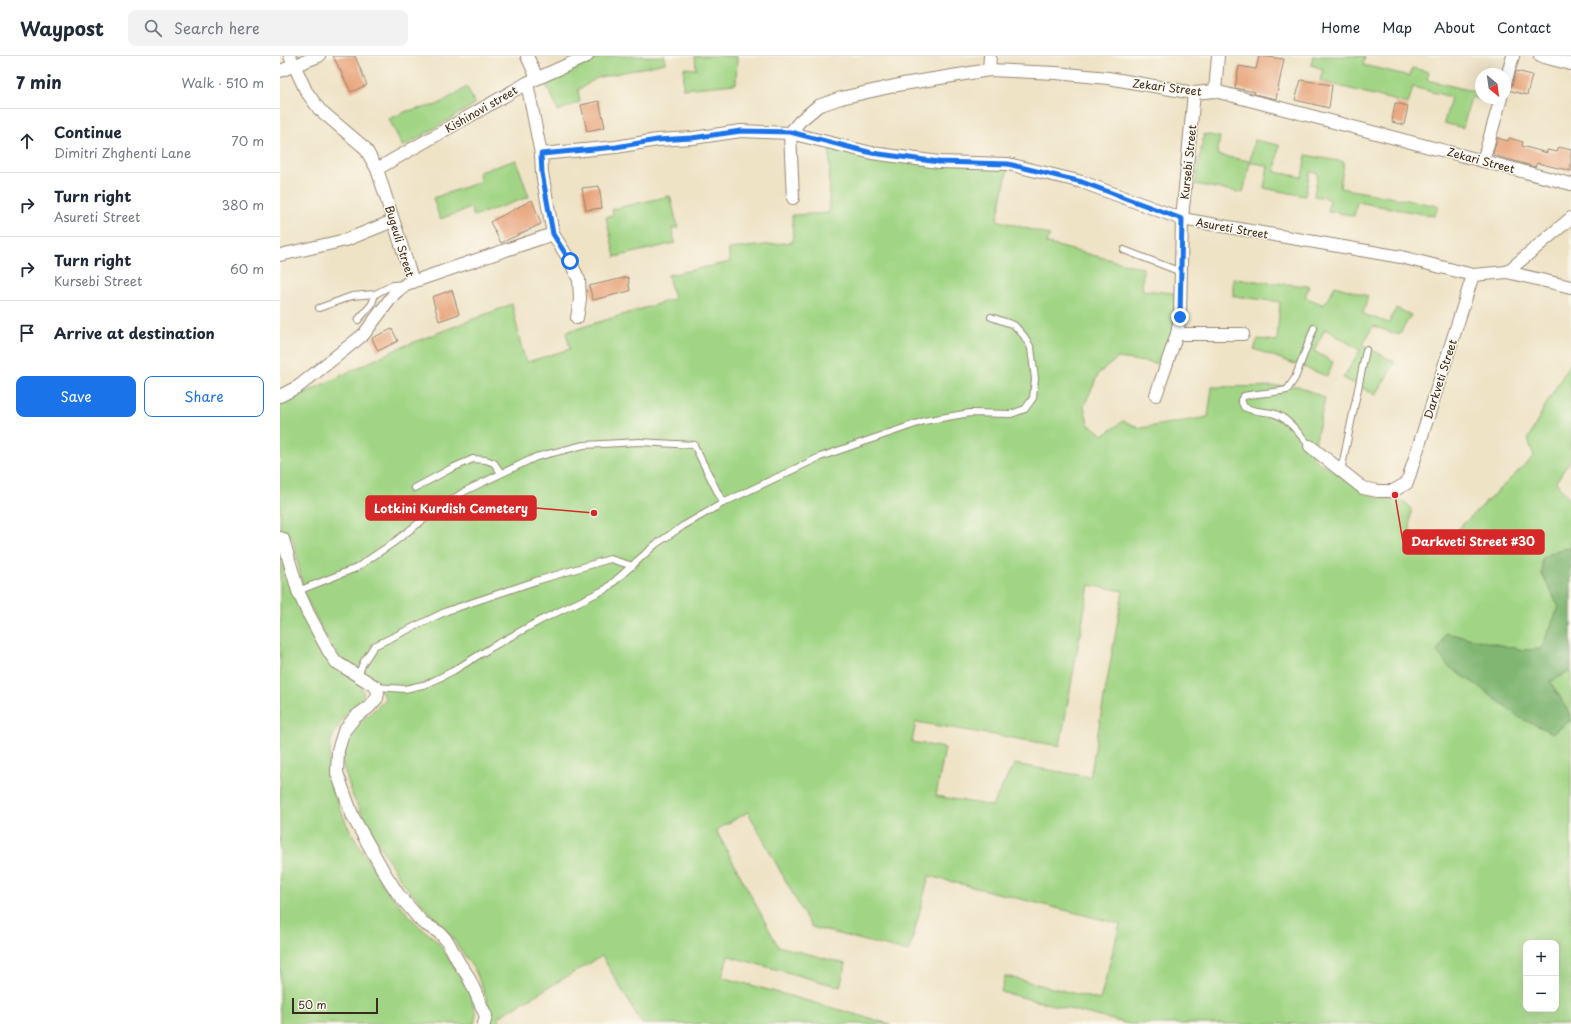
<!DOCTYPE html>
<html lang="en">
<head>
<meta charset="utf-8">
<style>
	:root { --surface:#fff; --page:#f2f2f3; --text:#1f2937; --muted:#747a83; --line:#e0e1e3; --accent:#1a73e8 }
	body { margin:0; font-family:"Playpen Sans",sans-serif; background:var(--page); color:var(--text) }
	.controls { position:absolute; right:12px; bottom:12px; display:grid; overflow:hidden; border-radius:8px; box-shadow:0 4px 16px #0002 }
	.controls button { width:36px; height:36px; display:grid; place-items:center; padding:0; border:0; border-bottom:1px solid var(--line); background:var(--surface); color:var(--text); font:20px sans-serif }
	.compass { position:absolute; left:1195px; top:12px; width:36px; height:36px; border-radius:50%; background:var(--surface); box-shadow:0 4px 16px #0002; rotate:151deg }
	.scale { position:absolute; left:12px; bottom:10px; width:86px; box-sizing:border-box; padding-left:4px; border:2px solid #3b2a1e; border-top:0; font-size:11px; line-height:14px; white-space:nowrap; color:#3b2a1e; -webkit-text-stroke:3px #fbf7ec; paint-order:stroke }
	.stop { position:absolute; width:12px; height:12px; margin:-9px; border:3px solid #1a73e8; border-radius:50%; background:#fff }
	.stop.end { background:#1a73e8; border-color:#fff; box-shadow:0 1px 4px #0008 }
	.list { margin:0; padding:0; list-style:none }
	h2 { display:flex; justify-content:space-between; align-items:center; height:52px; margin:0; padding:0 16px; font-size:17px }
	h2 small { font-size:13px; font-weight:400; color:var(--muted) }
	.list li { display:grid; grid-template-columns:26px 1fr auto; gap:12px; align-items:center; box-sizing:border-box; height:64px; padding:0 16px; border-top:1px solid var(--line) }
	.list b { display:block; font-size:15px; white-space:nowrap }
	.list p { margin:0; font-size:13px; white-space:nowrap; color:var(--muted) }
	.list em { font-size:13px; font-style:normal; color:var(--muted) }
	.actions { display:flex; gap:8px; padding:12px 16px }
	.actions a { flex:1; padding:9px 0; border:1px solid var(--accent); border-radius:8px; text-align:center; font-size:14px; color:var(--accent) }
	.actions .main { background:var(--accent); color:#fff }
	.icon { flex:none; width:22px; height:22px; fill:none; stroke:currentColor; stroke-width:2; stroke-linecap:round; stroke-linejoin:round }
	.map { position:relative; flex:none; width:1291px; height:968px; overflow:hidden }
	header { display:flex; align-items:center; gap:24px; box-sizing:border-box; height:56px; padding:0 20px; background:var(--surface); border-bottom:1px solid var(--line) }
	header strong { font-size:19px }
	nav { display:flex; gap:22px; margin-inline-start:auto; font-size:14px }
	.search { width:280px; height:36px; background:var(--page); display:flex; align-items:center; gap:10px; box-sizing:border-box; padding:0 14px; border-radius:8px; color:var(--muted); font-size:15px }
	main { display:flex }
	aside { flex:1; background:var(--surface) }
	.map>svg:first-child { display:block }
	.green { fill:#a1d585; stroke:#6e8052; fill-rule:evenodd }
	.forest { fill:#80b672; stroke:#5e7048 }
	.building { fill:#e8a379 }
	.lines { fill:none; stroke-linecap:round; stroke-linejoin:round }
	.service-casing { stroke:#958672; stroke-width:8 }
	.minor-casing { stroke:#958672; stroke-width:14 }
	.service { stroke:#fff; stroke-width:6 }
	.minor { stroke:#fff; stroke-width:12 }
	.route { stroke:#1a73e8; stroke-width:5 }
	.labels { text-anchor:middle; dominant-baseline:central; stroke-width:3; stroke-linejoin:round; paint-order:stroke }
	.street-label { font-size:11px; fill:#3b2a1e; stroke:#fbf7ec }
	.leader { fill:none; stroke:#d62828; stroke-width:1.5 }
	.callout-dot { fill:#d62828; stroke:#fbf7ec; stroke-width:1.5 }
	.callout { fill:#d62828; stroke:#d62828; stroke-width:1.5 }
	.callout-label { font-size:12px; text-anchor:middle; font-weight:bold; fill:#fff }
</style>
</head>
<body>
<header>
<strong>Waypost</strong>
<div class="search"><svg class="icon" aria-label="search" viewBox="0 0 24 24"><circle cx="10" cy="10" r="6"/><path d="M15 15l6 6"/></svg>Search here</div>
<nav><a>Home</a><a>Map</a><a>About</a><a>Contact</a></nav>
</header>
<main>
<aside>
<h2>7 min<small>Walk · 510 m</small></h2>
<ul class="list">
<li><svg class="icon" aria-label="ahead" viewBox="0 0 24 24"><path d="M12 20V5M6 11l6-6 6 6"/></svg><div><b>Continue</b><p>Dimitri Zhghenti Lane</p></div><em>70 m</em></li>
<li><svg class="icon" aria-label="right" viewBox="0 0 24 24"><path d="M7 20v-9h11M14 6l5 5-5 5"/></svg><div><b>Turn right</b><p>Asureti Street</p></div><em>380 m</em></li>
<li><svg class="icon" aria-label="right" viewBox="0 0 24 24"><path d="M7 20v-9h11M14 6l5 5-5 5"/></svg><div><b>Turn right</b><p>Kursebi Street</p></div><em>60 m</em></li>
<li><svg class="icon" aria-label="arrive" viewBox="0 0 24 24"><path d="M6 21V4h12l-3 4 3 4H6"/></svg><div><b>Arrive at destination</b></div></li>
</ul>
<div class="actions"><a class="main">Save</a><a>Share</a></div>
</aside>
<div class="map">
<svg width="1291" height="968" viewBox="0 0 1291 968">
	<rect width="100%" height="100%" fill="#fbf7ec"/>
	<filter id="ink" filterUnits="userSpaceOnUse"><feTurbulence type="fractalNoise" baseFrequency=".025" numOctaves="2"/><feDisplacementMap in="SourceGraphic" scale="8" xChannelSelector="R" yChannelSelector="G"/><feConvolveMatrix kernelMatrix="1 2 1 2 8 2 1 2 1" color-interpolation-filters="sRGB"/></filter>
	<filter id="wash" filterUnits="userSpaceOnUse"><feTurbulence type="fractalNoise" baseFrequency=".012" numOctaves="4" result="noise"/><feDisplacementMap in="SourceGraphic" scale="16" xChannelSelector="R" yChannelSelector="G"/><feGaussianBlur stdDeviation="0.9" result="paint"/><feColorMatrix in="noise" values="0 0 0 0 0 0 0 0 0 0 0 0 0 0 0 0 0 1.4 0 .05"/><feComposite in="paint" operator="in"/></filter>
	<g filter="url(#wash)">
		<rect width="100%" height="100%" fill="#efe3c6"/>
		<g class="green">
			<path d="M325,0H385V7L317,22L298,34L300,46L278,55L270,36L265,27L310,5Z"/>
			<path d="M415,0H457L456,28L403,33L404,12L416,13Z"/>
			<path d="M1033,0H1085L1083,9L1130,20L1132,12L1149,16L1147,24L1201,37V42H1205V45L1191,41L1183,72L1164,67L1171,41L1133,31L1128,48L1040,25L1043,13L1031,9Z"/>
			<path d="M187,31L195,48L123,91L109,63L127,55L157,49Z"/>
			<path d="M924,78L940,81L937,99L970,105L974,84L999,89L995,116L1022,121L1026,99L1064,106L1060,132L1159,150L1154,160L1077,146L1074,160L1048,155L1050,143L1034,140L1038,117L1030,116L1025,140L984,132L988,110L970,106L963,137L915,128Z"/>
			<path d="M550,91L728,112L717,164L770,179L765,187L863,212L862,234L894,237L895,267L880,308L838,302L819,317L804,350L808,368L824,379L843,365L861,372L928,361L932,331L1018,330L1045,342L1032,402L1096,441L1125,446L1131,453L1130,478L1147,490L1175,476L1254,400L1248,383L1264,352L1291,306V403L1276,426L1291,446V492L1278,494L1262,518L1279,551L1261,593L1243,594L1209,587L1168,610L1273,677L1291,664V968H849L721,936L725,920L820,944L840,868L649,820L629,896L531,871L468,756L436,774L498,890L566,908L560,931L448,900L442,921L610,968H362L322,900L218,961L222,968H208V947L196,916L171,880L122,826L98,787L73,741L62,706L67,682L77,669L106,643L95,625L60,602L48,585L24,538L13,483L4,474L0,475V349L119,292L232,248L242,294L247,306L290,293L286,276L394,243L388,219L450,206L448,193L513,186L512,159L549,157ZM809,529L843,535L810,721L734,708L712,750L656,740L665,692L632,686L636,666L780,690ZM1246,887H1276V953H1246Z"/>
			<path d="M236,104L249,141L194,160L191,152L160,163L153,142L200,126L199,116Z"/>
			<path d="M390,140L398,172H392L395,187L335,201L326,161L333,159L332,153Z"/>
			<path d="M953,223L1029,230L1025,241L1044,249L1055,230L1088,240L1083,258L1109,267L1116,252L1131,259L1119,279L1093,270L1083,289L1115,306L1096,339L1063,322L1080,294L1045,273L1034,295L1053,306L1047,320L974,293L978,283L997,285L1000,246L953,240Z"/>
			<path d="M0,501L11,532L52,608L80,626L83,636L84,641L64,660L51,684L49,708L52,733L67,769L106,834L138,869L157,885L190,936L196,959L194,968H0Z"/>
			<path d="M1289,616L1291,617V661L1280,641L1270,626Z"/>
		</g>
		<path class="forest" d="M1291,492V617L1289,616L1270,626L1280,641L1291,661V664L1273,677L1240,662L1201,632L1168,610L1157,596L1166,577L1243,594L1261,593L1279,551L1262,518V502L1278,494Z"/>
		<g id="blocks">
			<g class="building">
				<path d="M53,0H75L87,29L71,36Z"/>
				<path d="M979,0L1004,3L996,43L974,38L975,36L955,32L959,10L976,13Z"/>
				<path d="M1236,15L1252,19L1247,39L1228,34L1232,29Z"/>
				<path d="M1021,24L1052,29L1049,52L1015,44Z"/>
				<path d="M319,45L325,71L307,75L301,49Z"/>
				<path d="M1115,47L1128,50L1124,69L1112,66Z"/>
				<path d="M1217,82L1228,85L1229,82L1243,86L1242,90L1267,97V94L1277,96L1279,91L1291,94V115L1257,107L1255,111L1213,99Z"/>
				<path d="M319,130L322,152L306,154L302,132Z"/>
				<path d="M252,144L261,168L221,187L210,166Z"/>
				<path d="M348,221L350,235L313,244L309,230Z"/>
				<path d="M172,234L179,258L159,265L152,241Z"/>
				<path d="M112,273L118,285L98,295L92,282Z"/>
			</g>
		</g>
	</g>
	<g filter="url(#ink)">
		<use href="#blocks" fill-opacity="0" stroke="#958672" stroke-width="1"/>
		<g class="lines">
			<defs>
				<g id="service">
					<path d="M844,194L901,216"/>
					<path d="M39,252L72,240L95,238L113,229L124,228"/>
					<path d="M78,264L92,248L95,238"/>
					<path d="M1030,390C1019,378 1008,361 992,357C981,355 974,356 964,351L961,344L964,340C979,337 992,337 1007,334L1015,322L1034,272"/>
					<path d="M1061,415L1086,294"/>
					<path d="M135,432L170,413L193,403L206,404L214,407L221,417"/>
					<path d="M18,535L76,512L113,487L148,460L185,435L256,401L304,389L359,386L414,389L443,447"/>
					<path d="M78,620L83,607L94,590L167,555L256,525L330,503L353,510"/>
					<path d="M96,631L125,633L147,628L173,615L212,591L261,564L326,533L376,488L403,470L443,447L540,401L644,365L690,357L731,358L745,353L753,342L755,323L751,292L744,280L734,269L711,261"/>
				</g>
				<g id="minor">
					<path d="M10,0L26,35L39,53L85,92L97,113L133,226"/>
					<path d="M247,0L257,22"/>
					<path d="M1260,0L1291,8"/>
					<path d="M709,14L710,0"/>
					<path d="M0,15L39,0"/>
					<path d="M247,27L261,98L262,117L273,178L290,205L299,224L300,243L297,262"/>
					<path d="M1225,27L1233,0"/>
					<path d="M935,35L938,0"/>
					<path d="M261,98L336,91L377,84L413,82L461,75L510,77L592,97L659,106L728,108L802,126L902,163L1121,201L1193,219L1227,216L1291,231"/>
					<path d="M1203,105L1221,42"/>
					<path d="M97,113L247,27L307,0"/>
					<path d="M513,142L510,77L520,65L538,50L561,42L623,28L709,14L776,17L828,22L914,37L935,35L1291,128"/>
					<path d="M0,199L66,184L113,165"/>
					<path d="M1227,216L1291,162"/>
					<path d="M897,278H963"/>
					<path d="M876,339L897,278L900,261L902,163L914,37"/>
					<path d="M0,340L19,330L84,278L114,238L126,228L273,178"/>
					<path d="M1030,390L1083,432L1098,435H1113L1127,427L1193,219"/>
					<path d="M0,482L3,483L18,535L28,557L49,596L56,606L96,631L98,637L97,642L89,651L75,661L64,675L58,694L57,717L73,761L104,816L118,838L142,866L160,877L168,886L179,907L188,920L206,960L204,968"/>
				</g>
			</defs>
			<use href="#service" class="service-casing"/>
			<use href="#minor" class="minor-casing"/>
			<use href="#service" class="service"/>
			<use href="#minor" class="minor"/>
		</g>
	</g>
	<g class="lines" filter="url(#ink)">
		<path class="route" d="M290,205L273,178L262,117L261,98L336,91L377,84L412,82L461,75L510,76L592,97L659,106L728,108L802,126L902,163L900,261"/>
	</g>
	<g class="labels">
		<g class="street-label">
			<text transform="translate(887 31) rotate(7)">Zekari Street</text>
			<text transform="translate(201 53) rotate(-30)">Kishinovi street</text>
			<text transform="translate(1201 104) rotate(15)">Zekari Street</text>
			<text transform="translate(908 106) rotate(-84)">Kursebi Street</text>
			<text transform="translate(952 172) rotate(10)">Asureti Street</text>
			<text transform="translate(120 185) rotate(73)">Bugeuli Street</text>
			<text transform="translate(1160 323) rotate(-72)">Darkveti Street</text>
		</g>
	</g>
	<path class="leader" d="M314 457L256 452M1115 439L1123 486"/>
	<g class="callout-dot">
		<circle cx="314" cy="457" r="4"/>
		<circle cx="1115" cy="439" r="4"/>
	</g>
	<g class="callout">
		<rect x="86" y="440" width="170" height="24" rx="4"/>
		<rect x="1123" y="474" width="141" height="24" rx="4"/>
	</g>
	<g class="callout-label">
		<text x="171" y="457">Lotkini Kurdish Cemetery</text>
		<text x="1193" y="490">Darkveti Street #30</text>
	</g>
</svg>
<div class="controls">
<button>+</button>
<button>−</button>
</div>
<svg class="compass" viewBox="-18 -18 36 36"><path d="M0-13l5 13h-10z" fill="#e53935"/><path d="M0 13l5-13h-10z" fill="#747a83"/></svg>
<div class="scale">50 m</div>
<div class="stop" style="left:290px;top:205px"></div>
<div class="stop end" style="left:900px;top:261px"></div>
</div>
</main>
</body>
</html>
